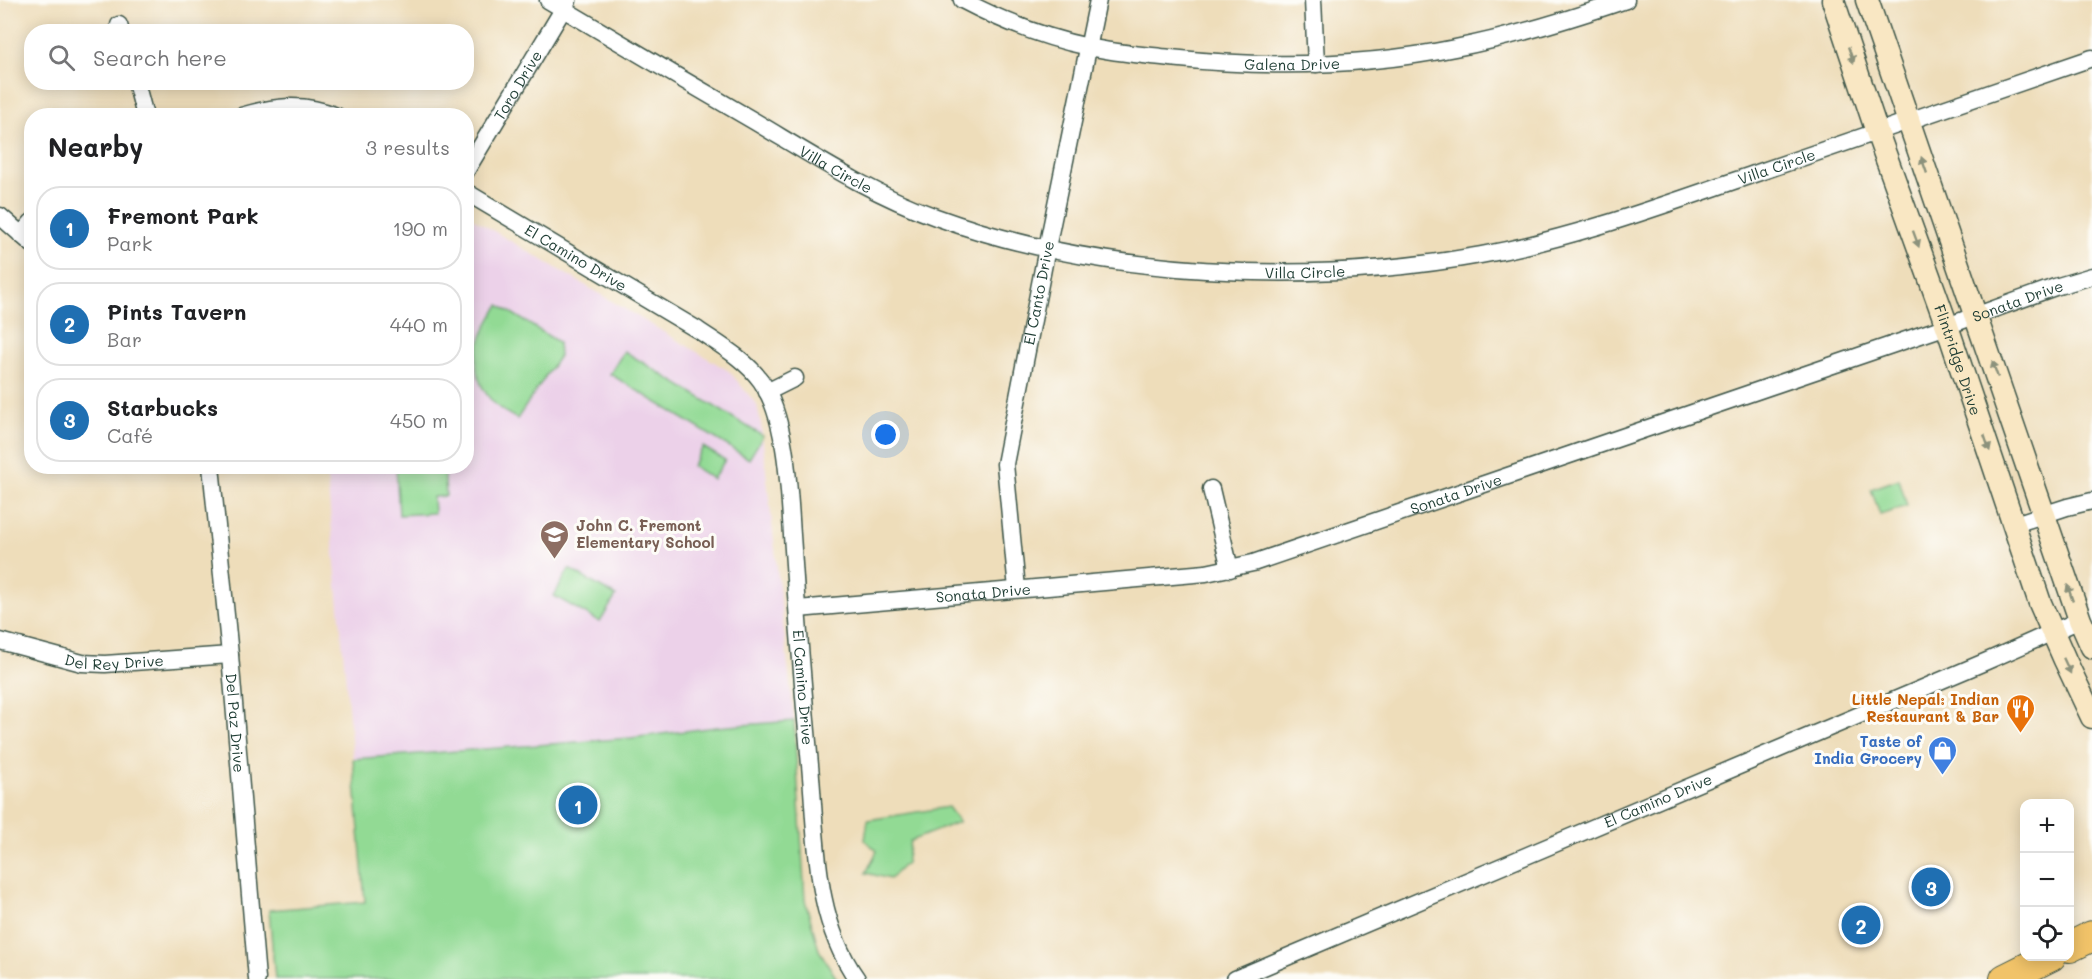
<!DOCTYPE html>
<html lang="en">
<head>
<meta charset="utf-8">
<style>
	:root { --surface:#fff; --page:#f2f2f2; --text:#202124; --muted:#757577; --line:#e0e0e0; --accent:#1f6fb2 }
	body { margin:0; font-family:Mali,sans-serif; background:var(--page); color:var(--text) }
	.controls { position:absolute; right:18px; bottom:18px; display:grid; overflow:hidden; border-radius:12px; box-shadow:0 3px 15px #0003 }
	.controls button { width:54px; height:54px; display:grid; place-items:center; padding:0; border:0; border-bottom:2px solid var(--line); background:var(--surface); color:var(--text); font:30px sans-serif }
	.you { position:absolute; left:886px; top:435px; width:21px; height:21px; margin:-15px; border:4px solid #fff; border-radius:50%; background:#1a73e8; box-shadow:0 0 0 9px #1a73e833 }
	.badge { display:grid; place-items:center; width:39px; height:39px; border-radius:50%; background:var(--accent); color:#fff; font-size:20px; font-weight:700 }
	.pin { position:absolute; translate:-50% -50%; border:3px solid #fff; box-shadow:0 2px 6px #0006 }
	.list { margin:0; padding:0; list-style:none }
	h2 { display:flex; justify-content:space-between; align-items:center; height:78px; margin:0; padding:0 24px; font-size:26px }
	h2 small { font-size:20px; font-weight:400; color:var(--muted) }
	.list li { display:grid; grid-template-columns:39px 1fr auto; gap:18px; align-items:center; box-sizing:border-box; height:84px; margin:0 12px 12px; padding:0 12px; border:2px solid var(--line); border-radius:24px }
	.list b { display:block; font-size:22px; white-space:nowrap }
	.list p { margin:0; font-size:20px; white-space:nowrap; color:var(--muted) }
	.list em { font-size:20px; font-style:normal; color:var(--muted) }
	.icon { flex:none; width:33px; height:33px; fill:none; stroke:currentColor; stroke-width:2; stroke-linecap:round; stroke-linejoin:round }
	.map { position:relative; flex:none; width:2092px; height:979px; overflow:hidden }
	.search { position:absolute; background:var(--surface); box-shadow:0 3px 15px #0003; left:24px; top:24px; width:450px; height:66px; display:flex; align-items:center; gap:15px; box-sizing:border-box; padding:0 21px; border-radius:24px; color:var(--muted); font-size:22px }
	.panel { position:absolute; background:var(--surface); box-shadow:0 3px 15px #0003; left:24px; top:108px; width:450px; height:366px; border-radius:24px }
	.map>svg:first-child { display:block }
	.built { fill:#ecd1e9 }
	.green { fill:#92da94; stroke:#588c64; stroke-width:1.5 }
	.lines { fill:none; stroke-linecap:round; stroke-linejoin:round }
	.street-casing { stroke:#3e5548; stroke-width:19 }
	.secondary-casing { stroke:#3e5548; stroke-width:25 }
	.highway-casing { stroke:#3e5548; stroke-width:32 }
	.street { stroke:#fff; stroke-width:16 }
	.secondary { stroke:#f9e7c3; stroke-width:22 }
	.highway { stroke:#f1c369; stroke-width:30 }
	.oneway { fill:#8c927c }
	.labels { text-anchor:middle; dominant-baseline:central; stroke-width:6; stroke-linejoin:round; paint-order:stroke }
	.street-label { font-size:15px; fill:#1f3d34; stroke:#fdfcf7 }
	.education-label { font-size:15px; font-weight:bold; fill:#785e54; stroke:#fdfcf7; text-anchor:start }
	.food-label { font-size:15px; font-weight:bold; fill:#c56008; stroke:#fdfcf7; text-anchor:end }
	.shop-label { font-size:15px; font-weight:bold; fill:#366cbe; stroke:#fdfcf7; text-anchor:end }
</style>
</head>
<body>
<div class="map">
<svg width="2092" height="979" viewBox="0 0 2092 979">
	<rect width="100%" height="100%" fill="#fdfcf7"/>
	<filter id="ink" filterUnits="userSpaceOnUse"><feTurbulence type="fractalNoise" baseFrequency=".0167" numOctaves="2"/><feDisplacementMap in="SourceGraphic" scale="12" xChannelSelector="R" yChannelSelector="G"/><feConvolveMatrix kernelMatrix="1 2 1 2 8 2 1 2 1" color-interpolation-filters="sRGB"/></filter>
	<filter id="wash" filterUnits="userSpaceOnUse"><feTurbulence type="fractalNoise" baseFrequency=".008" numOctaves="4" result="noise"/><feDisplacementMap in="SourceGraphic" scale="24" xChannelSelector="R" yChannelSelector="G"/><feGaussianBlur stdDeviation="1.35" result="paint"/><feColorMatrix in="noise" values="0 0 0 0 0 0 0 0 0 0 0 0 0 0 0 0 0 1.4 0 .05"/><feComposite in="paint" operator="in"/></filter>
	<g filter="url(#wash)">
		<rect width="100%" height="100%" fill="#eeddba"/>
		<path class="built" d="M467,215L729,371L757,405L761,425L794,721L716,727L631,738L353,759L326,467L466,466Z"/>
		<g class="green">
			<path d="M499,305L558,342L559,356L517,419C509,414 500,410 494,403C463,371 478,337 499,305Z"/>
			<path d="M624,351L763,436L749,459L610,374Z"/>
			<path d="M703,447L725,460L713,479L692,466Z"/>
			<path d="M396,467H444L446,496L433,497L434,513L399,515Z"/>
			<path d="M1899,479L1907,506L1880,515L1871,489Z"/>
			<path d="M569,569L616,596L600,622L554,596Z"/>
			<path d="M794,721L805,900L819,950L837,979H275L269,910L365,902L353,759L631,738L716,727Z"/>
			<path d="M948,807L959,822L910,841L906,863L890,879L866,873L877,851L865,840L868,820Z"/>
		</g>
	</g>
	<g filter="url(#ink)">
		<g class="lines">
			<defs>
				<g id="street">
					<path id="s1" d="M548,0C617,41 685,81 754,121C813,156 871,194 936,217C1101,277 1309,286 1481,255C1576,238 1666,204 1757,173C1869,135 1981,97 2092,58"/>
					<path id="s2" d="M962,0C1002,21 1045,38 1089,47C1116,53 1144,55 1170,58C1265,68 1362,67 1455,48C1513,37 1570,19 1626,0"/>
					<path d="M1313,0L1316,64"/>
					<path d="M119,25L121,32"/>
					<path d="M136,82L145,116"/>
					<path d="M241,116C275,106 303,102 337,116"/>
					<path id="s3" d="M466,171L568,1"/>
					<path id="s4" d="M466,192L698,330C720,345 745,359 761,381C787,418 789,490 792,535C797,612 803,689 810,765C817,838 813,917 857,979"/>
					<path d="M0,216L32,244"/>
					<path d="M21,235L32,222"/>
					<path d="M767,392L795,378"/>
					<path id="s5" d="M211,466L230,655L257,979"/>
					<path d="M1211,489L1230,569"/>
					<path d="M2015,524L2067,507L2092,501"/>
					<path id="s6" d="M1017,589L1005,464L1047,248L1098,0"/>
					<path id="s7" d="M798,609L1206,573L1253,563L1947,326L2055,287L2092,276"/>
					<path id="s8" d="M0,641L82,663L105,664L230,655"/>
					<path id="s9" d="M1235,979L1987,661L2080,620"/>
				</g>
				<g id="secondary">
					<path id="s10" d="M1833,0L1877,132L1947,326L2040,603L2065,660L2092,717"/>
					<path d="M1867,0L2080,620L2092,647"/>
				</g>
				<g id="highway">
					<path d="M2070,947L2092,936"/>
					<path d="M2005,979L2051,956"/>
				</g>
			</defs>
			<use href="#street" class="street-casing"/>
			<use href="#secondary" class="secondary-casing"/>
			<use href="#highway" class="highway-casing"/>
			<use href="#street" class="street"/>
			<use href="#secondary" class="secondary"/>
			<use href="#highway" class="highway"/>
		</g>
		<defs><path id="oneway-solid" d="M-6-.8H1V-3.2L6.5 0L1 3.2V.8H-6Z" transform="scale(1.5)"/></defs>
		<g class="oneway">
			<use href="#oneway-solid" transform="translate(1851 55) rotate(71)"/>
			<use href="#oneway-solid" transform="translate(1924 165) rotate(-109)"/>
			<use href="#oneway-solid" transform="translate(1916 239) rotate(70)"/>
			<use href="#oneway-solid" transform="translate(1995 369) rotate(-109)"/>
			<use href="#oneway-solid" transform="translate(1987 443) rotate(71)"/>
			<use href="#oneway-solid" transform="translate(2070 593) rotate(-109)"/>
			<use href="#oneway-solid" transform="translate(2067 666) rotate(65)"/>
		</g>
	</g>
	<defs>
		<symbol id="school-pin" viewBox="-11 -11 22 30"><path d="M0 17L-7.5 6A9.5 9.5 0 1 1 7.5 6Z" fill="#8d6e63" stroke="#fdfcf7"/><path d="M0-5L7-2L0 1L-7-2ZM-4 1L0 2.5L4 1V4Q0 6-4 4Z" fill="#fff"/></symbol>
		<symbol id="restaurant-pin" viewBox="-11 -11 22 30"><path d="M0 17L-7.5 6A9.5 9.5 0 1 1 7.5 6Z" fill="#e8710a" stroke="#fdfcf7"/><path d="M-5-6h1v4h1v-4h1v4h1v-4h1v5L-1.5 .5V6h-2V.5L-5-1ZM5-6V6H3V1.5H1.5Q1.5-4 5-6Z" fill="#fff"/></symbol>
		<symbol id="shop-pin" viewBox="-11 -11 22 30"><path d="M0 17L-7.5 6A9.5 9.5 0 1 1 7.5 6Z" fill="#3f7fe0" stroke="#fdfcf7"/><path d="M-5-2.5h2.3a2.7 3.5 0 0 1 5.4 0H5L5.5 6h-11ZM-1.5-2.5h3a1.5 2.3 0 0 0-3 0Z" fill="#fff"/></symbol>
	</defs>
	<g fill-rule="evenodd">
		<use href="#school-pin" x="538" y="518" width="33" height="45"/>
		<use href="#restaurant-pin" x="2004" y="692" width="33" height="45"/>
		<use href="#shop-pin" x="1926" y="734" width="33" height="45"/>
	</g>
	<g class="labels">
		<g class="street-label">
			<text stroke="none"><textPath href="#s2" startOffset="340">Galena Drive</textPath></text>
			<text stroke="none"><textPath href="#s3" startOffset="100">Toro Drive</textPath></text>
			<text stroke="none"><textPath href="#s1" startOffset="1306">Villa Circle</textPath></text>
			<text stroke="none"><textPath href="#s1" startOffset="334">Villa Circle</textPath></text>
			<text stroke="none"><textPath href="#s4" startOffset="128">El Camino Drive</textPath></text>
			<text stroke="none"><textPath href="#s1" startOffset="820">Villa Circle</textPath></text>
			<text stroke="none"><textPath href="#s6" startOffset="300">El Canto Drive</textPath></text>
			<text stroke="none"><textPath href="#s7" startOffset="1266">Sonata Drive</textPath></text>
			<text stroke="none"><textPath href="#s10" startOffset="381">Flintridge Drive</textPath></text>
			<text stroke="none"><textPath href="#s7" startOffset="672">Sonata Drive</textPath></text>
			<text stroke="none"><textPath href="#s7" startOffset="186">Sonata Drive</textPath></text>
			<text stroke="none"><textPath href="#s8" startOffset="117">Del Rey Drive</textPath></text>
			<text stroke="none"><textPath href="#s4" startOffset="663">El Camino Drive</textPath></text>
			<text stroke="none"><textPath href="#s5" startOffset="258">Del Paz Drive</textPath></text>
			<text stroke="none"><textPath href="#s9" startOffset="459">El Camino Drive</textPath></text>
		</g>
		<g class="education-label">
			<text x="576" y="525">John C. Fremont<tspan x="576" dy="17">Elementary School</tspan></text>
		</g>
		<g class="food-label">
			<text x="1999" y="699">Little Nepal: Indian<tspan x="1999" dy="17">Restaurant &amp; Bar</tspan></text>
		</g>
		<g class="shop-label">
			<text x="1922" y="741">Taste of<tspan x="1922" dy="17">India Grocery</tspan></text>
		</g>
	</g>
</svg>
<div class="controls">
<button>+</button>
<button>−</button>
<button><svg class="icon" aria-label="locate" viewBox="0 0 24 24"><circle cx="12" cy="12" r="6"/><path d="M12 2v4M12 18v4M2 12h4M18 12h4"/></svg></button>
</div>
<div class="you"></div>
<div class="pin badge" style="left:578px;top:805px">1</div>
<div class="pin badge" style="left:1861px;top:925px">2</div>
<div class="pin badge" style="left:1931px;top:887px">3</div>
<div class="search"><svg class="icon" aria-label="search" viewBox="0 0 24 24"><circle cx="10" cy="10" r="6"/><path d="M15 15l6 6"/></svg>Search here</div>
<section class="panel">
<h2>Nearby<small>3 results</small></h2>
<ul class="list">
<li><span class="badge">1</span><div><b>Fremont Park</b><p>Park</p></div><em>190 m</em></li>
<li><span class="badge">2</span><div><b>Pints Tavern</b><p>Bar</p></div><em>440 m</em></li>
<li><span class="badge">3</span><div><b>Starbucks</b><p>Café</p></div><em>450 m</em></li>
</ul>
</section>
</div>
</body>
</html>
